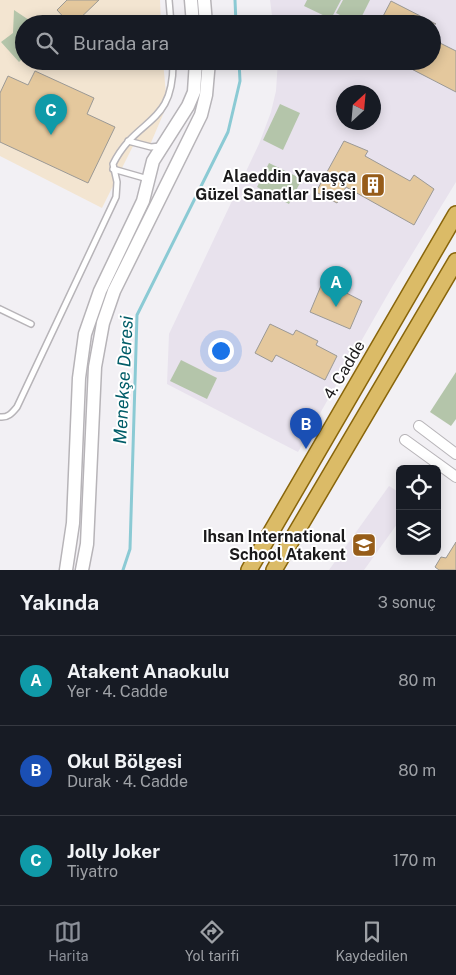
<!DOCTYPE html>
<html lang="tr">
<head>
<meta charset="utf-8">
<style>
	:root { --surface:#171b24; --page:#20242c; --text:#f1f3f6; --muted:#9ea1a6; --line:#363941; --accent:#8c9099 }
	body { margin:0; font-family:"Public Sans",sans-serif; background:var(--page); color:var(--text) }
	.controls { position:absolute; right:15px; bottom:15px; display:grid; overflow:hidden; border-radius:8px; box-shadow:0 2px 12px #0003 }
	.controls button { width:45px; height:45px; display:grid; place-items:center; padding:0; border:0; border-bottom:1px solid var(--line); background:var(--surface); color:var(--text); font:25px sans-serif }
	.compass { position:absolute; left:336px; top:85px; width:45px; height:45px; border-radius:50%; background:var(--surface); box-shadow:0 2px 12px #0003; rotate:26deg }
	.you { position:absolute; left:220px; top:350px; width:18px; height:18px; margin:-12px; border:4px solid #fff; border-radius:50%; background:#1a73e8; box-shadow:0 0 0 8px #1a73e833 }
	.badge { display:grid; place-items:center; width:32px; height:32px; border-radius:50%; background:var(--accent); color:#fff; font-size:16px; font-weight:700 }
	.pin { position:absolute; translate:-50% -41px; filter:drop-shadow(0 1px 2px #0008) }
	.pin::after { content:''; position:absolute; top:26px; width:18px; height:15px; background:inherit; clip-path:polygon(0 0,100% 0,50% 100%) }
	.list { margin:0; padding:0; list-style:none }
	h2 { display:flex; justify-content:space-between; align-items:center; height:65px; margin:0; padding:0 20px; font-size:21px }
	h2 small { font-size:16px; font-weight:400; color:var(--muted) }
	.list li { display:grid; grid-template-columns:32px 1fr auto; gap:15px; align-items:center; box-sizing:border-box; height:90px; padding:0 20px; border-top:1px solid var(--line) }
	.list b { display:block; font-size:19px; white-space:nowrap }
	.list p { margin:0; font-size:16px; white-space:nowrap; color:var(--muted) }
	.list em { font-size:16px; font-style:normal; color:var(--muted) }
	.icon { flex:none; width:28px; height:28px; fill:none; stroke:currentColor; stroke-width:2; stroke-linecap:round; stroke-linejoin:round }
	.map { position:relative; flex:none; width:456px; height:570px; overflow:hidden }
	.search { position:absolute; background:var(--surface); box-shadow:0 2px 12px #0003; left:15px; right:15px; top:15px; height:55px; display:flex; align-items:center; gap:12px; box-sizing:border-box; padding:0 18px; border-radius:28px; color:var(--muted); font-size:19px }
	.sheet { height:335px; background:var(--surface) }
	nav { display:flex; justify-content:space-around; align-items:center; box-sizing:border-box; height:70px; border-top:1px solid var(--line); background:var(--surface); font-size:14px; color:var(--muted) }
	nav a { display:grid; justify-items:center; gap:2px }
	nav .on { color:var(--accent) }
	.map>svg:first-child { display:block }
	.commercial { fill:#f3e5d1 }
	.built { fill:#e8e2ed; fill-rule:evenodd }
	.green { fill:#b4c5aa }
	.lines { fill:none; stroke-linecap:round; stroke-linejoin:round }
	.stream { stroke:#8bcad4; stroke-width:3 }
	.building { fill:#e4c89d; stroke:#9b9995 }
	.service-casing { stroke:#b7b4b8; stroke-width:8 }
	.minor-casing { stroke:#b7b4b8; stroke-width:12 }
	.tertiary-casing { stroke:#b7b4b8; stroke-width:15 }
	.primary-casing { stroke:#88650b; stroke-width:18 }
	.service { stroke:#fff; stroke-width:5 }
	.minor { stroke:#fff; stroke-width:10 }
	.tertiary { stroke:#fff; stroke-width:12 }
	.primary { stroke:#dbbb67; stroke-width:15 }
	.labels { text-anchor:middle; dominant-baseline:central; stroke-width:4; stroke-linejoin:round; paint-order:stroke }
	.poi-label { font-size:16px; font-weight:bold; fill:#1b1a1b; stroke:#fff; text-anchor:end }
	.street-label { font-size:16px; fill:#1b1a1b; stroke:#fff }
	.water-label { font-size:18px; font-style:italic; fill:#005d68; stroke:#fff }
</style>
</head>
<body>
<div class="map">
<svg width="456" height="570" viewBox="0 0 456 570">
	<rect width="100%" height="100%" fill="#f2f0f4"/>
	<path class="commercial" d="M0,0H160L161,24H24V61H163L167,105L150,145L136,140L102,208L0,156Z"/>
	<g class="built">
		<path d="M270,0H456V182L392,287L298,452L167,384L169,334L259,144L271,112L276,91L278,61H432V24H273ZM344,92H374V122H344Z"/>
		<path d="M389,486L400,493V520L364,570H329Z"/>
	</g>
	<g class="green">
		<path d="M307,0H341L331,19L304,6Z"/>
		<path d="M343,0H370L358,24L336,13Z"/>
		<path d="M14,10L35,24H24V57L19,62L1,42L13,33Z"/>
		<path d="M280,104L300,113L283,150L263,140Z"/>
		<path d="M269,163L302,179L289,204L257,187Z"/>
		<path d="M181,360L217,378L207,399L170,381Z"/>
		<path d="M456,372V419L451,426L430,412Z"/>
	</g>
	<g class="lines">
		<g class="stream">
			<path d="M235,0L236,24"/>
			<path d="M123,570L130,549L137,315L228,132L240,81L239,61"/>
		</g>
	</g>
	<g class="building">
		<path d="M67,0H99L74,24H70L57,10Z"/>
		<path d="M391,1L436,24H379Z"/>
		<path d="M432,39L456,51V92L396,61H432Z"/>
		<path d="M35,71L94,98L87,114L115,127L88,183L0,142V93L8,76L28,85Z"/>
		<path d="M344,141L368,151L365,156L410,181L414,175L434,189L414,225L346,187L337,203L316,192Z"/>
		<path d="M323,281L362,301L350,329L310,312Z"/>
		<path d="M270,324L293,335L296,330L318,341L316,345L337,356L325,380L276,355L272,362L255,353Z"/>
		<path d="M456,542V570H439L435,567L441,557L446,558Z"/>
	</g>
	<g class="lines">
		<defs>
			<g id="service">
				<path d="M169,0L171,24"/>
				<path d="M128,141L151,147L160,146"/>
				<path d="M113,169L148,179"/>
				<path d="M0,309L31,324"/>
				<path d="M0,417C8,418 12,413 17,407L116,197L117,182L113,164C137,116 174,127 173,61"/>
			</g>
			<g id="minor">
				<path d="M419,426L456,454"/>
				<path d="M405,440L456,477"/>
			</g>
			<g id="tertiary">
				<path d="M191,0L193,24"/>
				<path d="M204,0L206,24"/>
				<path d="M66,570L73,523L79,378L85,334L100,291L143,201L153,161L188,106L194,92L196,61"/>
				<path d="M82,570L87,544L95,367L103,323L114,291L201,115L206,95L209,61"/>
			</g>
			<g id="primary">
				<path d="M249,570L456,214"/>
				<path d="M274,570L456,261"/>
			</g>
		</defs>
		<use href="#service" class="service-casing"/>
		<use href="#minor" class="minor-casing"/>
		<use href="#tertiary" class="tertiary-casing"/>
		<use href="#primary" class="primary-casing"/>
		<use href="#service" class="service"/>
		<use href="#minor" class="minor"/>
		<use href="#tertiary" class="tertiary"/>
		<use href="#primary" class="primary"/>
	</g>
	<defs>
		<symbol id="building-square" viewBox="-11 -11 22 22"><rect x="-9" y="-9" width="18" height="18" rx="4" fill="#965c19" stroke="#fff"/><path d="M-4-6H4V6H1V3H-1V6H-4ZM-2.5-4.3h1.7v1.8h-1.7ZM.8-4.3h1.7v1.8H.8ZM-2.5-1h1.7V.8h-1.7ZM.8-1h1.7V.8H.8Z" fill="#fff"/></symbol>
		<symbol id="school-square" viewBox="-11 -11 22 22"><rect x="-9" y="-9" width="18" height="18" rx="4" fill="#965c19" stroke="#fff"/><path d="M0-5L7-2L0 1L-7-2ZM-4 1L0 2.5L4 1V4Q0 6-4 4Z" fill="#fff"/></symbol>
	</defs>
	<g fill-rule="evenodd">
		<use href="#building-square" x="359" y="171" width="28" height="28"/>
		<use href="#school-square" x="350" y="531" width="28" height="28"/>
	</g>
	<g class="labels">
		<g class="poi-label">
			<text x="356" y="176">Alaeddin Yavaşça<tspan x="356" dy="18">Güzel Sanatlar Lisesi</tspan></text>
			<text x="346" y="536">Ihsan International<tspan x="346" dy="18">School Atakent</tspan></text>
		</g>
		<g class="street-label">
			<text transform="translate(344 370) rotate(-59)">4. Cadde</text>
		</g>
		<g class="water-label">
			<text transform="translate(123 380) rotate(-87)">Menekşe Deresi</text>
		</g>
	</g>
</svg>
<div class="controls">
<button><svg class="icon" aria-label="locate" viewBox="0 0 24 24"><circle cx="12" cy="12" r="6"/><path d="M12 2v4M12 18v4M2 12h4M18 12h4"/></svg></button>
<button><svg class="icon" aria-label="layers" viewBox="0 0 24 24"><path d="M12 4l9 5-9 5-9-5zM3 14l9 5 9-5"/></svg></button>
</div>
<svg class="compass" viewBox="-18 -18 36 36"><path d="M0-13l5 13h-10z" fill="#e53935"/><path d="M0 13l5-13h-10z" fill="#9ea1a6"/></svg>
<div class="you"></div>
<div class="pin badge" style="left:336px;top:307px;background:#0f9aa8">A</div>
<div class="pin badge" style="left:306px;top:449px;background:#1a4fb4">B</div>
<div class="pin badge" style="left:51px;top:135px;background:#0f9aa8">C</div>
<div class="search"><svg class="icon" aria-label="search" viewBox="0 0 24 24"><circle cx="10" cy="10" r="6"/><path d="M15 15l6 6"/></svg>Burada ara</div>
</div>
<section class="sheet">
<h2>Yakında<small>3 sonuç</small></h2>
<ul class="list">
<li><span class="badge" style="background:#0f9aa8">A</span><div><b>Atakent Anaokulu</b><p>Yer · 4. Cadde</p></div><em>80 m</em></li>
<li><span class="badge" style="background:#1a4fb4">B</span><div><b>Okul Bölgesi</b><p>Durak · 4. Cadde</p></div><em>80 m</em></li>
<li><span class="badge" style="background:#0f9aa8">C</span><div><b>Jolly Joker</b><p>Tiyatro</p></div><em>170 m</em></li>
</ul>
</section>
<nav>
<a class="on"><svg class="icon" aria-label="map" viewBox="0 0 24 24"><path d="M3 6l6-2 6 2 6-2v14l-6 2-6-2-6 2zM9 4v14M15 6v14"/></svg>Harita</a>
<a><svg class="icon" aria-label="directions" viewBox="0 0 24 24"><path d="M12 3l9 9-9 9-9-9zM9 14v-3h6M13 9l2 2-2 2"/></svg>Yol tarifi</a>
<a><svg class="icon" aria-label="saved" viewBox="0 0 24 24"><path d="M7 4h10v16l-5-4-5 4z"/></svg>Kaydedilen</a>
</nav>
</body>
</html>
